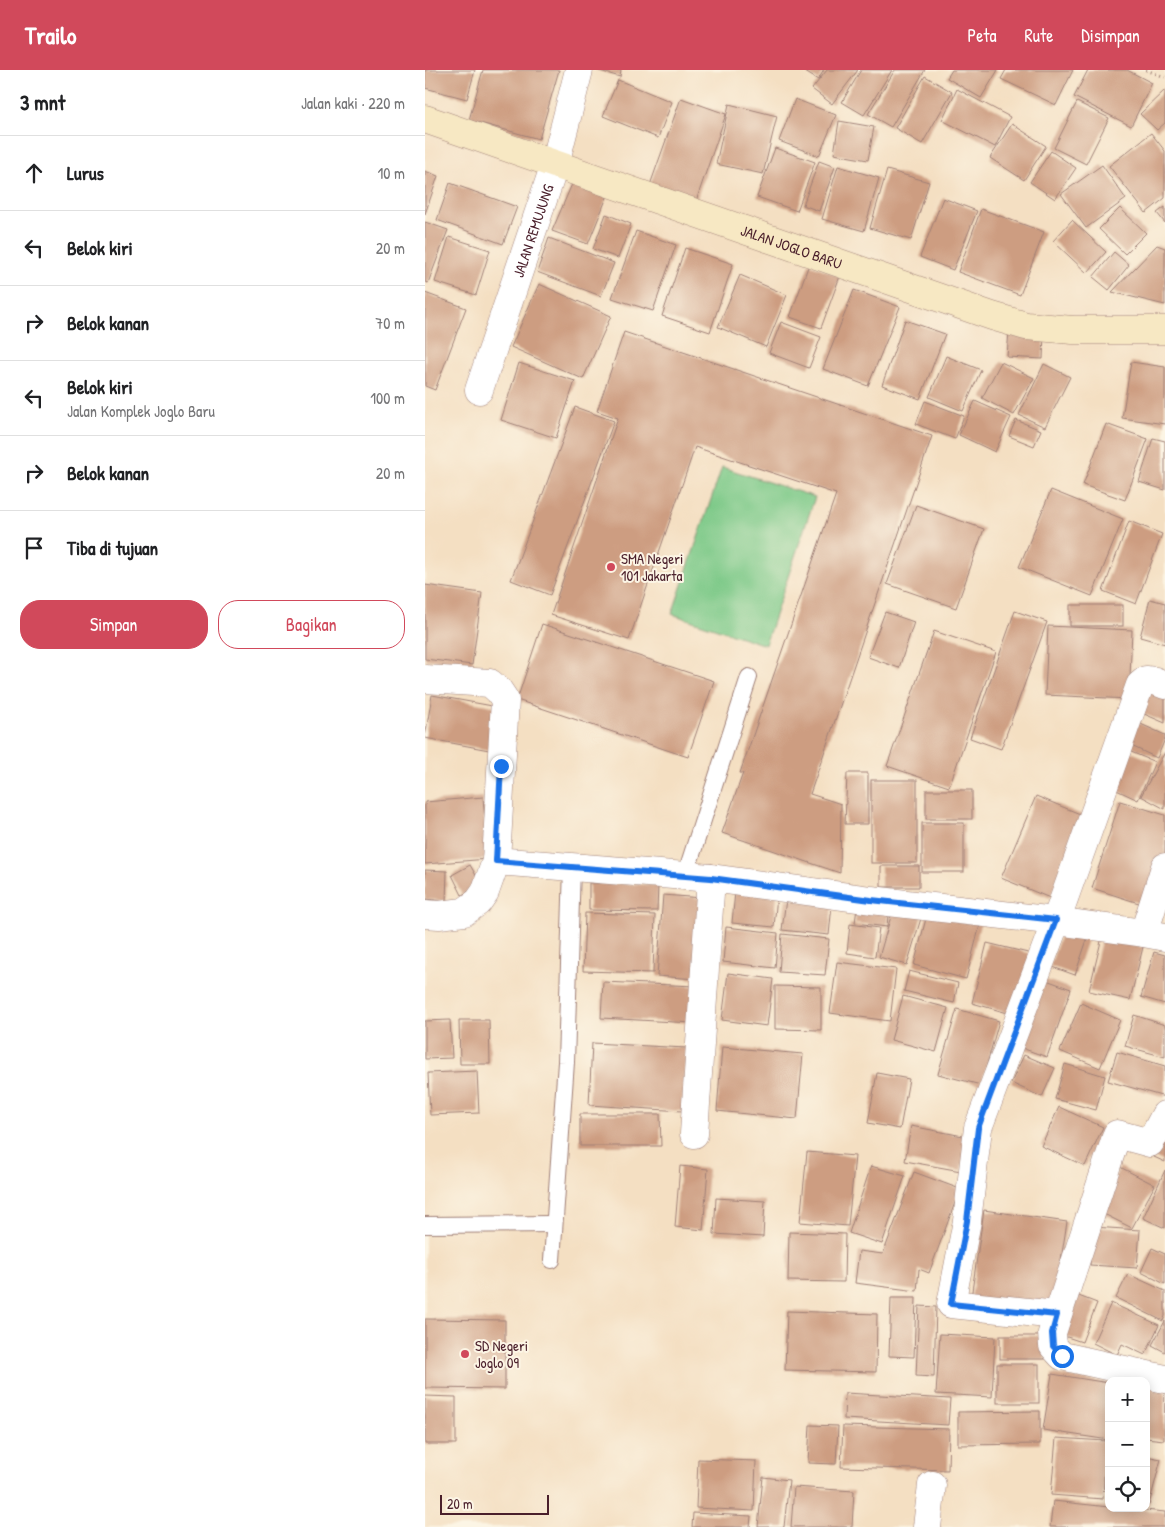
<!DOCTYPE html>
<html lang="id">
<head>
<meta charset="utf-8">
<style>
	:root { --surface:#fff; --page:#f2f2f2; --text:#202124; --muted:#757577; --line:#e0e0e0; --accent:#d1495b }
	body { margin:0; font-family:"Patrick Hand",sans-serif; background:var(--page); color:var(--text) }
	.controls { position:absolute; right:15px; bottom:15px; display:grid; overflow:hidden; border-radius:10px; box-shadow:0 2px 12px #0003 }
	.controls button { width:45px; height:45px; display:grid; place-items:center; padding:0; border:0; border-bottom:1px solid var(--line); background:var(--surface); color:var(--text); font:25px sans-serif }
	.scale { position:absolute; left:15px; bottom:12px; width:109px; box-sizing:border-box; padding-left:5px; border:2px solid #4a1f2b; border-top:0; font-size:14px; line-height:18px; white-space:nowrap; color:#4a1f2b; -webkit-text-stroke:4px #fcf5e5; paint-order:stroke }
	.stop { position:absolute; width:15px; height:15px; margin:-11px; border:4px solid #1a73e8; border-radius:50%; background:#fff }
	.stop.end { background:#1a73e8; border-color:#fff; box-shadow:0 1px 5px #0008 }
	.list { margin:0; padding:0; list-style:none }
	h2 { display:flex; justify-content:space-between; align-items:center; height:65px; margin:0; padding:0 20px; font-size:21px }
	h2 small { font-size:16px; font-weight:400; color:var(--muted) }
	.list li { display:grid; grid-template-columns:32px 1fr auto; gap:15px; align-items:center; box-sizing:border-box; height:75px; padding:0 20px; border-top:1px solid var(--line) }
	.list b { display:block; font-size:19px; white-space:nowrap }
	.list p { margin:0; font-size:16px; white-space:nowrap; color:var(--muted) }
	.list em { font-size:16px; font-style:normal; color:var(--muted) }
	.actions { display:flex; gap:10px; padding:15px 20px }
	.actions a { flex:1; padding:11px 0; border:1px solid var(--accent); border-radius:20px; text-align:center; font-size:18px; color:var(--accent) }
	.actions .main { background:var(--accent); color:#fff }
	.icon { flex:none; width:28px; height:28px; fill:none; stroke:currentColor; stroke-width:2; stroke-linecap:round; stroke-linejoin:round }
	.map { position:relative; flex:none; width:740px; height:1457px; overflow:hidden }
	header { display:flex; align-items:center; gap:30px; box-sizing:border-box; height:70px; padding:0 25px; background:var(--accent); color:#fff }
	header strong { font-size:24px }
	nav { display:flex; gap:28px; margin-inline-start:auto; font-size:18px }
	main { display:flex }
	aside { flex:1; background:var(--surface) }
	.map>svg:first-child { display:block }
	.green { fill:#7dc988; stroke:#64745a }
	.building { fill:#cd9d81 }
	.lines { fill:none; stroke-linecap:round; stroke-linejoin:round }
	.lane-casing { stroke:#9f7f76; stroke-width:18 }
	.street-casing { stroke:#9f7f76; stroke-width:29 }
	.secondary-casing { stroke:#9f7f76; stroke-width:29 }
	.path { stroke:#9f7f76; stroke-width:3; stroke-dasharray:1 4; stroke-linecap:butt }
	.lane { stroke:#fff; stroke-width:16 }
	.street { stroke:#fff; stroke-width:28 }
	.secondary { stroke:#f7e8c3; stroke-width:28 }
	.route { stroke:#1a73e8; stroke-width:6 }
	.poi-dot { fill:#d1495b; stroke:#fcf5e5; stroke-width:2 }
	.labels { text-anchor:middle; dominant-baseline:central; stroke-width:4; stroke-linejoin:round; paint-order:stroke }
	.street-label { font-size:15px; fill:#4a1f2b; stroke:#fcf5e5 }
	.poi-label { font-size:15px; fill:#4a1f2b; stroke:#fcf5e5; text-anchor:start }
</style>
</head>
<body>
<header>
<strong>Trailo</strong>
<nav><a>Peta</a><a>Rute</a><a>Disimpan</a></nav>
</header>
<main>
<aside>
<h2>3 mnt<small>Jalan kaki · 220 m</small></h2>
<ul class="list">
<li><svg class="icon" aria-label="ahead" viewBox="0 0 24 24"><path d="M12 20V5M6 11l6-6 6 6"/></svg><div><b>Lurus</b></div><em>10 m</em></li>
<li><svg class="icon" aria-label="left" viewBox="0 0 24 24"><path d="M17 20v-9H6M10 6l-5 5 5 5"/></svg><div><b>Belok kiri</b></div><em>20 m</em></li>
<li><svg class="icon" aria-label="right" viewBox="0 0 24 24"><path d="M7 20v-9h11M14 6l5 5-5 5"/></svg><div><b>Belok kanan</b></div><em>70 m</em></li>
<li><svg class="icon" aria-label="left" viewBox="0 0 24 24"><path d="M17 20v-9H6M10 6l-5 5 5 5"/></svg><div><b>Belok kiri</b><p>Jalan Komplek Joglo Baru</p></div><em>100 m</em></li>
<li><svg class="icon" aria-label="right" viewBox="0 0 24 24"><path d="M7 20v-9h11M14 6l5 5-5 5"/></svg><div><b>Belok kanan</b></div><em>20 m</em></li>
<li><svg class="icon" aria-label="arrive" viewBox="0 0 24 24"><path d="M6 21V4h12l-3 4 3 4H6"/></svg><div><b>Tiba di tujuan</b></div></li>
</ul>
<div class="actions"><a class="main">Simpan</a><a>Bagikan</a></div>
</aside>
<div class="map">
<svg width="740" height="1457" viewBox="0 0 740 1457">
	<rect width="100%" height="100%" fill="#fcf5e5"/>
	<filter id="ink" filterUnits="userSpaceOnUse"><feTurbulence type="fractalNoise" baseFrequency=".02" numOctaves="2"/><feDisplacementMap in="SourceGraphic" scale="10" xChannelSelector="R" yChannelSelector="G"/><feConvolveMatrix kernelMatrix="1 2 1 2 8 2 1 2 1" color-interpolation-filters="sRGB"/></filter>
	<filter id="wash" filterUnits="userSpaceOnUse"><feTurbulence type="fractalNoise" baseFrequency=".0096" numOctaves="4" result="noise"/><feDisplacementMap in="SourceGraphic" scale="20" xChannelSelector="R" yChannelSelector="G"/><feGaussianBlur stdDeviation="1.12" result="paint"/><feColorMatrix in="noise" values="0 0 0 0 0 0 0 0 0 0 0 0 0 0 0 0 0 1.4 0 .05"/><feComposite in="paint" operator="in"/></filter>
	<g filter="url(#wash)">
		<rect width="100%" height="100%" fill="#f4dfc2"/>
		<path class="green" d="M297,397L390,427L340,575L247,544Z"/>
		<g id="blocks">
			<g class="building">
				<path d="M0,0H50L42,29L0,18Z"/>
				<path d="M58,0H134L114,69L44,50Z"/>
				<path d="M171,0H196L195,7Z"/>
				<path d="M377,0H399L393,10Z"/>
				<path d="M402,0H433L407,34L387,19Z"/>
				<path d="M436,0H467L439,45L417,32Z"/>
				<path d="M470,0H500L466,57L443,44Z"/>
				<path d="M527,0H573L556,28L522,8Z"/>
				<path d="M581,0H648L631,35L576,9Z"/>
				<path d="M663,0H702L727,13L706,56L649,27Z"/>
				<path d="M500,6L527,22L497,74L470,58Z"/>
				<path d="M193,10L247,32L233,68L178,46Z"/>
				<path d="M532,19L585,47L570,77L517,50Z"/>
				<path d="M740,20V53L732,60L715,44Z"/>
				<path d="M256,28L301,44L271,131L225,115Z"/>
				<path d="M370,29L411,45L394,86L354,71Z"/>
				<path d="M652,32L684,48L661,94L629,78Z"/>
				<path d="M304,34L352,46L338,104L291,94Z"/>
				<path d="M414,51L449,57L443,90L409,84Z"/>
				<path d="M587,54L621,76L599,110L565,88Z"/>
				<path d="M726,63L740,81V128L721,143L684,96Z"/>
				<path d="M350,78L390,92L372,141L332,127Z"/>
				<path d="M626,81L651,98L630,129L605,112Z"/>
				<path d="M394,91L410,97L394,141L378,135Z"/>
				<path d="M677,95L701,129L661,158L636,124Z"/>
				<path d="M413,96L454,108L439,161L397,149Z"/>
				<path d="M462,100L504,112L486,170L445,158Z"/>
				<path d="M0,101L13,106L0,144Z"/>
				<path d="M25,113L92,137L78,174L12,150Z"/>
				<path d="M147,114L182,127L163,174L127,161Z"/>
				<path d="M518,128L552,141L528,200L495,187Z"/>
				<path d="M740,137V153L732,143Z"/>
				<path d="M695,138L721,163L700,184L674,159Z"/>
				<path d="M556,139L619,162L595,225L533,202Z"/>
				<path d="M181,144L206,154L193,188L168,179Z"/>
				<path d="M647,150L681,182L662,203L628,171Z"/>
				<path d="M0,152L23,160L3,213L0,212Z"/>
				<path d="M211,161L251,175L228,241L187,228Z"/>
				<path d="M24,167L65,180L51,225L10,212Z"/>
				<path d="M124,168L189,193L176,226L112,202Z"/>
				<path d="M732,175L740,178V235L687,222Z"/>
				<path d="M260,178L308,194L285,262L237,246Z"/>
				<path d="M689,182L704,195L684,220L668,207Z"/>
				<path d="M384,194L415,206L396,258L365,247Z"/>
				<path d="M315,205L362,225L341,277L293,257Z"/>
				<path d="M114,214L186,246L158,309L86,277Z"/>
				<path d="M429,220L475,237L443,316L398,299Z"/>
				<path d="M0,223L41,238L10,320L0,316Z"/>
				<path d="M480,250L520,264L495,329L457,315Z"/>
				<path d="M356,252L396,267L384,298L344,283Z"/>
				<path d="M584,260L619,261L618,289L582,287Z"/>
				<path d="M199,262L507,366L385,724L416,734L415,803L297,763L318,703H315L411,424L270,377L204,570L126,545L193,348L172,341Z"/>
				<path d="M521,286L556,300L538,341L504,327Z"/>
				<path d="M576,292L609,308L589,345L557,328Z"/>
				<path d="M706,292L740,297V354L697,348Z"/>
				<path d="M94,293L150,311L131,368L76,350Z"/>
				<path d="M619,294L645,307L620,357L594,345Z"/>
				<path d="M500,331L539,346L530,369L491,354Z"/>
				<path d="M550,331L586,347L570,382L534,365Z"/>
				<path d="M150,337L189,351L125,525L86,510Z"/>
				<path d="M591,350L616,360L609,376L584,366Z"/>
				<path d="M681,354L723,369L700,430L658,415Z"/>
				<path d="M728,368L740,371V420L714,412Z"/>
				<path d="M626,420L698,449L667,526L594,497Z"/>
				<path d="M491,435L559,459L531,538L462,514Z"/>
				<path d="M704,451L737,464L711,534L678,521Z"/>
				<path d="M0,515L57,523L47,595L0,589Z"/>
				<path d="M725,529L740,533V574L715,567Z"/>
				<rect x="645" y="535" width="53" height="21"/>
				<path d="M590,541L622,552L576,679L545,668Z"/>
				<path d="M460,542L489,552L474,598L443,587Z"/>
				<path d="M117,554L289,611L263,687L92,630Z"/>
				<path d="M623,556L707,560L704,629L620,625Z"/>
				<path d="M509,561L571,582L524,717L462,696Z"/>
				<path d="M721,613L740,620V653L710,640Z"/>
				<path d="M7,625L73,637L64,680L0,668Z"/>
				<path d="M709,651L740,665V669L732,688L700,673Z"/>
				<path d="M699,679L730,692L713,730L683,716Z"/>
				<path d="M740,682V739L716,726Z"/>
				<path d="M422,703H443V754H420Z"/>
				<rect x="446" y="710" width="46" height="83"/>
				<rect x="501" y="720" width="46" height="29"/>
				<path d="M611,726L660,746L625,828L576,808Z"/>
				<path d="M58,727L63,789L0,794V732Z"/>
				<path d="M695,731L740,745V784L723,836L667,818Z"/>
				<rect x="497" y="753" width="42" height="49"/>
				<path d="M45,795L56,814L37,825L27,805Z"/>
				<rect x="456" y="796" width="38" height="21"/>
				<path d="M0,800L22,801L21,831L0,829Z"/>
				<path d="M164,813L233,815L232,841L164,840Z"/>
				<path d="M310,822L352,826L349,857L307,853Z"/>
				<path d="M238,825L277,828L271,909L232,906Z"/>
				<path d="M361,829L407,835L404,865L357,860Z"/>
				<path d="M433,830L464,833L462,857L430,853Z"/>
				<path d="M469,836L497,845L482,895L454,887Z"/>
				<path d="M504,837L556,851L541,909L489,895Z"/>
				<path d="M160,843L230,845L228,903L158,901Z"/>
				<path d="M640,853L665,861L650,905L625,896Z"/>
				<path d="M425,854L454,858L450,887L422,883Z"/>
				<path d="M301,857L353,863L350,898L298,892Z"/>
				<path d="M357,864L404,869L400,905L354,902Z"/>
				<path d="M677,867L718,877L705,930L664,921Z"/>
				<path d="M562,873L607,884L590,945L547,933Z"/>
				<path d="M729,882L740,885V934L716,927Z"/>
				<path d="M412,892L471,899L465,951L405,943Z"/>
				<path d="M484,901L533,913L529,933L479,921Z"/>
				<path d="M303,903L348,909L342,956L297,950Z"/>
				<path d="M613,907L646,919L622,987L588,975Z"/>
				<path d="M178,912L270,916L268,953L176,948Z"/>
				<path d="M350,916L396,917V960L350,959Z"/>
				<path d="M478,926L523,938L511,982L466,970Z"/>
				<path d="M656,933L695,950L675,998L635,981Z"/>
				<path d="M532,939L574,951L556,1015L513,1004Z"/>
				<path d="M709,945L740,955V987L700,976Z"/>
				<path d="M25,950L27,988L0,989V951Z"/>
				<path d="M34,950H64L65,994H35Z"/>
				<path d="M167,973L261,978L257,1041L164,1035Z"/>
				<path d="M297,977L378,984L372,1049L292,1041Z"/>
				<path d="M692,982L740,996V1027L683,1011Z"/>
				<path d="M599,985L630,998L617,1027L586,1013Z"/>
				<path d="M640,994L680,1006L671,1040L630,1029Z"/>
				<path d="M52,1001L54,1043L5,1045L3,1003Z"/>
				<path d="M452,1003L484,1009L475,1059L443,1053Z"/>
				<path d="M634,1037L678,1057L660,1096L616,1076Z"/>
				<path d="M155,1044H235L236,1076H155Z"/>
				<path d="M486,1056L543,1067L536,1101L480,1091Z"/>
				<path d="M740,1063V1092L729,1087Z"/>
				<path d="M382,1082L430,1086L423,1156L375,1152Z"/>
				<path d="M255,1096L283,1099L278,1160L250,1157Z"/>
				<path d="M446,1096L480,1106L457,1174L424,1163Z"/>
				<path d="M695,1097L730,1115L707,1158L673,1141Z"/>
				<path d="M740,1100V1158L718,1148Z"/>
				<path d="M489,1102L535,1119L504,1203L494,1199L492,1221L430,1213L434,1181L458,1184Z"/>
				<path d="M291,1128L340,1131L338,1167L289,1164Z"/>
				<path d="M559,1140L642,1152L628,1240L546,1228Z"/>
				<path d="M668,1157L715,1160L712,1198L665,1195Z"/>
				<path d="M364,1162L420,1164L419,1212L363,1211Z"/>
				<path d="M727,1178L740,1184V1214L716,1202Z"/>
				<path d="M703,1204L740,1221V1246L738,1251L691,1228Z"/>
				<path d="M651,1225L672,1233L657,1272L636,1265Z"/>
				<path d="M466,1228H491L489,1287L464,1286Z"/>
				<path d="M686,1233L734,1255L720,1285L697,1274L692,1285L668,1273Z"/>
				<path d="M494,1236L511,1237L509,1307L491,1306Z"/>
				<path d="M362,1241L452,1244L451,1302L360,1300Z"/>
				<path d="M0,1249L80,1250V1319L0,1318Z"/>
				<path d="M740,1251V1282L727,1275Z"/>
				<path d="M515,1264L570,1267L567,1327L511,1324Z"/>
				<rect x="575" y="1266" width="45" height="23"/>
				<rect x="572" y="1294" width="42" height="39"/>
				<path d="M627,1304L684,1313V1370L618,1360Z"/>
				<path d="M721,1313L740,1315L739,1370L721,1368Z"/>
				<path d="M420,1323L525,1329L523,1355L419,1349Z"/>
				<path d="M0,1326L31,1327V1374H0Z"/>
				<path d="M615,1341V1374L533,1375V1342Z"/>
				<path d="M385,1355L413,1356L411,1394L383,1393Z"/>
				<path d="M418,1356L524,1359L523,1400L416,1397Z"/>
				<path d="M631,1368L681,1371L678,1429L626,1425Z"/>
				<path d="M721,1386L736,1389L724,1435H721Z"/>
				<path d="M273,1389L331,1391L329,1441L271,1438Z"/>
				<path d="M338,1407L364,1410L359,1457H333Z"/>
				<path d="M369,1417L429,1421L427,1457H366Z"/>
				<path d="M628,1431L684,1437V1438H699L740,1442V1457H625Z"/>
				<path d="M268,1443L326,1446L325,1457H267Z"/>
			</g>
		</g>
	</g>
	<g filter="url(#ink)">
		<use href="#blocks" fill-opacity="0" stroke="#9f7f76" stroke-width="1"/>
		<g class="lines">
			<defs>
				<g id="lane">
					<path d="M260,806L324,607"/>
					<path d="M0,1155L129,1154"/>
					<path d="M127,1190L141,992L147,797"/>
				</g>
				<g id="street">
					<path id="s1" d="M54,320L130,94L154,0"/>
					<path d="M0,609L65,613L74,621L80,630L71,791L60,822L53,832L39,842L14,845L0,844"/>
					<path d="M71,791L286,808L446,830L631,851L719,863L740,867"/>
					<path d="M719,863L740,797"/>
					<path d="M740,1045L725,1073L692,1064L627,1263L628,1276L637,1286L740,1309"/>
					<path d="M269,1064L286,808"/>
					<path d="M632,1245L526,1234L542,1151L553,1058L631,851L715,615L721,610L730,611L740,615"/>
					<path d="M502,1457L507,1415"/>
				</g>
				<g id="secondary">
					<path id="s2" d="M0,49L567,246L601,256L648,260H740"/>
				</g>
			</defs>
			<use href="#lane" class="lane-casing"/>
			<use href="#street" class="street-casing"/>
			<use href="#secondary" class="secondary-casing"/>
			<path class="path" d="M721,0L740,7"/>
			<use href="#lane" class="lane"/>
			<use href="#street" class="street"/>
			<use href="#secondary" class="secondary"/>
		</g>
	</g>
	<g class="lines" filter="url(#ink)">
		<path class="route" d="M76,696L71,791L286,808L446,830L631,850L553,1058L542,1151L526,1234L632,1245L627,1263L628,1276L637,1286"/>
	</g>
	<g class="poi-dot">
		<circle cx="186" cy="497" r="5"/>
		<circle cx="40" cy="1284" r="5"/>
	</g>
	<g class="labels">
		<g class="street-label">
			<text stroke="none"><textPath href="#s1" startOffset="168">JALAN REMUJUNG</textPath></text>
			<text stroke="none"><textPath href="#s2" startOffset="388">JALAN JOGLO BARU</textPath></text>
		</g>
		<g class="poi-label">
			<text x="196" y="488">SMA Negeri<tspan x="196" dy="17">101 Jakarta</tspan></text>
			<text x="50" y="1275">SD Negeri<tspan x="50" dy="17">Joglo 09</tspan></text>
		</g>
	</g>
</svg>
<div class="controls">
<button>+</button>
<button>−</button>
<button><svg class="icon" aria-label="locate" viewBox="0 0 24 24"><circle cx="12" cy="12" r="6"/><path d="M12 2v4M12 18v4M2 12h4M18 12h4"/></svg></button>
</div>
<div class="scale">20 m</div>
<div class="stop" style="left:637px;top:1286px"></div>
<div class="stop end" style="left:76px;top:696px"></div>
</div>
</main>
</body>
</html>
